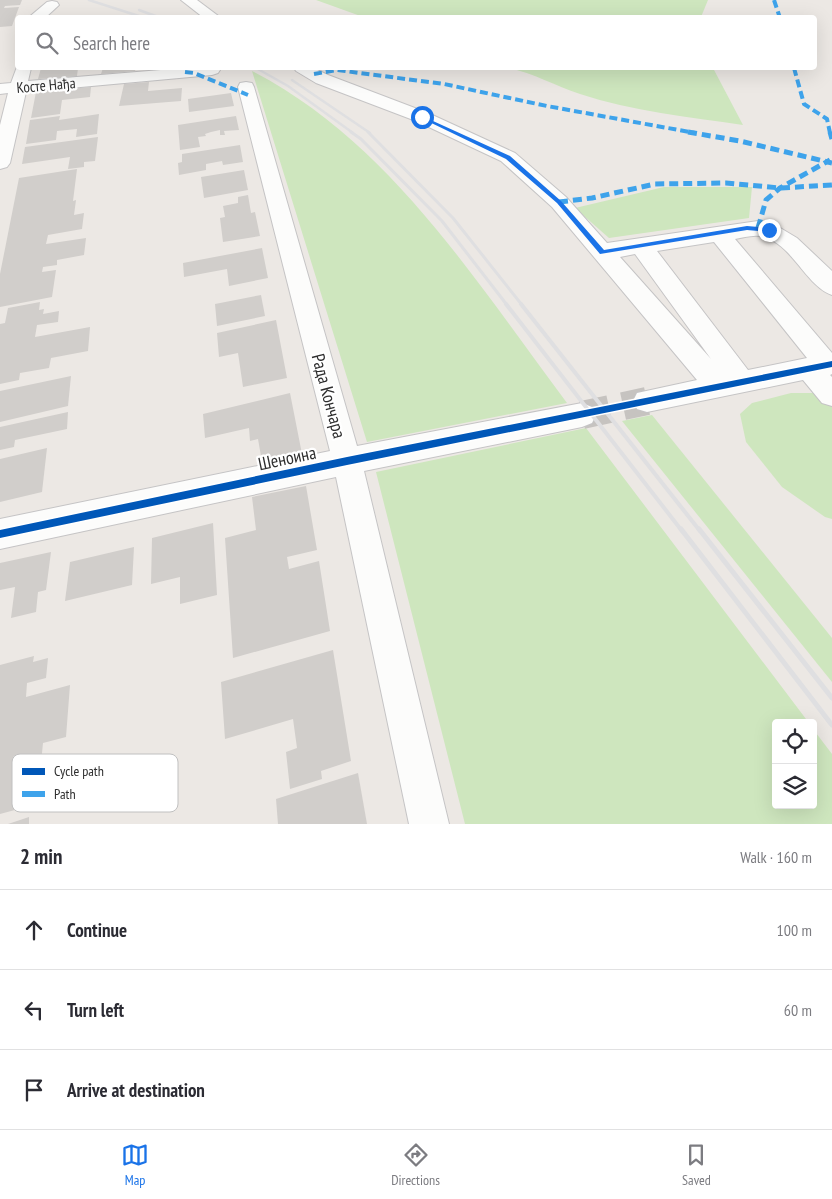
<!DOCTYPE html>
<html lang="en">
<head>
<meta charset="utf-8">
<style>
	:root { --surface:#fff; --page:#f2f2f3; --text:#2b2b33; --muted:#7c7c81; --line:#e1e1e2; --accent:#1a73e8 }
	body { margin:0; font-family:"PT Sans Narrow",sans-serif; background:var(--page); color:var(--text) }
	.controls { position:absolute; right:15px; bottom:15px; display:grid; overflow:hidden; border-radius:5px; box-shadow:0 5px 20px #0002 }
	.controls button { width:45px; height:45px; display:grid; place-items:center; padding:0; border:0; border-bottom:1px solid var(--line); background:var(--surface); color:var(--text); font:25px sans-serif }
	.stop { position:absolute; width:15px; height:15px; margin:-11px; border:4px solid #1a73e8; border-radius:50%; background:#fff }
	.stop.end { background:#1a73e8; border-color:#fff; box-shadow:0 1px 5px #0008 }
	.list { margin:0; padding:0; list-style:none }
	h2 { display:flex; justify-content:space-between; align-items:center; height:65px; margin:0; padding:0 20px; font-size:21px }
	h2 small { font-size:16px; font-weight:400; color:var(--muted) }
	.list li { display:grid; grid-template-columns:32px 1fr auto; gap:15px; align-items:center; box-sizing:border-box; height:80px; padding:0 20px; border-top:1px solid var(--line) }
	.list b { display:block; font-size:19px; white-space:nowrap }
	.list em { font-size:16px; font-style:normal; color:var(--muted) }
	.icon { flex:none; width:28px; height:28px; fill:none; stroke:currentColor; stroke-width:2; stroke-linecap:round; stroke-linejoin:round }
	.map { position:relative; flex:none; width:832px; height:824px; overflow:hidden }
	.search { position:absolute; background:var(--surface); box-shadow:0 5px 20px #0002; left:15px; right:15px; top:15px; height:55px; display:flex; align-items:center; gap:12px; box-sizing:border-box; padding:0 18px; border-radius:5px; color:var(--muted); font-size:19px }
	.sheet { height:305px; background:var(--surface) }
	nav { display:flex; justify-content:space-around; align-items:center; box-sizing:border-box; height:70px; border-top:1px solid var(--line); background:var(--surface); font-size:14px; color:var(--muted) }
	nav a { display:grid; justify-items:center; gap:2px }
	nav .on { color:var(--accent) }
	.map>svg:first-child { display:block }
	.green { fill:#cee6be }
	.building { fill:#d1cecb }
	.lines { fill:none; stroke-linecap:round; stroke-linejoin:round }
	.minor-tunnel { stroke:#c6c3c0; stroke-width:28; stroke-dasharray:28 14; stroke-linecap:butt }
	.minor-casing { stroke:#c5c4c5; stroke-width:2 }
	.minor { fill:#fcfcfb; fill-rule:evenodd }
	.rail-far3 { stroke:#dfdfe1; stroke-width:2.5 }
	.rail-far2 { stroke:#dfdfe1; stroke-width:3 }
	.rail-far1 { stroke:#dfdfe1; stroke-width:4 }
	.rail { stroke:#dfdfe1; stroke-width:5 }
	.quiet-far1 { stroke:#3ea3eb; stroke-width:4; stroke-dasharray:8 4; stroke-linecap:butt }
	.quiet { stroke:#3ea3eb; stroke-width:5; stroke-dasharray:9 5; stroke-linecap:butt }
	.cycleway-casing { stroke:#fff; stroke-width:3 }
	.cycleway { fill:#0057b8; fill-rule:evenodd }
	.route { fill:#1a73e8 }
	.labels { text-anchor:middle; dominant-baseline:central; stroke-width:4.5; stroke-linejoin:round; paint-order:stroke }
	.far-street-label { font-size:15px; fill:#2e2e2e; stroke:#fff }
	.street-label { font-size:18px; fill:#2e2e2e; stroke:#fff }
	.key { fill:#fff; stroke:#c0c0c0; stroke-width:1 }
	.key-label { font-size:14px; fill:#2e2e2e }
</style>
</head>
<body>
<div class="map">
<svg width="832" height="824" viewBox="0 0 832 824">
	<rect width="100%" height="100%" fill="#ece8e4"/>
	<g class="green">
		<path d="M316,0H708L701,17L366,18Z"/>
		<path d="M508,68H713L743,125C689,117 632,111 580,94C555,86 534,73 508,68Z"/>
		<path d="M252,71C390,142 476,282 567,403L367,442Z"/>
		<path d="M664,187H752L749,218L609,238L575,208Z"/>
		<path d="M791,393H832V519L825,517L782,487L746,442L740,414L752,403Z"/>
		<path d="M652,415L832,638V682L622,421Z"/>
		<path d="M586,428L809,723H776V805H813V729L832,754V824H465L376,472Z"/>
	</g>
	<g class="building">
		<path d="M0,0H22L20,5L5,6L4,8L19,7L12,26L0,27Z"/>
		<path d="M41,68H78L77,76L38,79Z"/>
		<path d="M103,68H136L135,71L101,74Z"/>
		<path d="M149,82L148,91L182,88L181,101L119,106L124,84Z"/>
		<path d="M91,87L90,97L62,100L60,114L31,118L36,92Z"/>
		<path d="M231,93L234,106L189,112L188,99Z"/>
		<path d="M99,114L97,134L76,137L77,129L57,131L56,140L26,144L30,120L60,116L59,120Z"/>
		<path d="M236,116L239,130L224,131L225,135H220V130L211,132L205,134L206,136L198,137L200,147L180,150L178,125Z"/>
		<path d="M98,137L95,161L84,162V167L68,169L70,157L22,164L25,147Z"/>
		<path d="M240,145L243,162L223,165L222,161L206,164V170L179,175L178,163L182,162V154Z"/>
		<path d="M77,169L73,201L76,200L74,215L84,213L82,229L48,235L46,244L86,238L84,255L57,260V265L43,267L42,272L56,270L52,297L0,307V274L19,178Z"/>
		<path d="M244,170L248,190L204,198L201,177Z"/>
		<path d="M248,195L251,213L255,212L260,236L223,242L220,218L225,217L223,206L238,203V197Z"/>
		<path d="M262,248L268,278L229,286L227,269L184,277L183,263Z"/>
		<path d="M261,295L265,316L217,326L215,304Z"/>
		<path d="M40,302L39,310L44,309L43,314L59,311L58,322L37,325L35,337L90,327L88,351L51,358L49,368L20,373L19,380L0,384V324L5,323L8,308Z"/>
		<path d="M276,320L287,378L243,387L238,353L219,357L217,333Z"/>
		<path d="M71,376L68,406L0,422V391Z"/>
		<path d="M290,393L302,454L262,462L258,439L250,441L249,428L205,438L203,414Z"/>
		<path d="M68,412L67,429L15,440L14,447L0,450V427Z"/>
		<path d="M47,448L42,492L0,502V459Z"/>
		<path d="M306,486L317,550L287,557L289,569L319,561L330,631L233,658L225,538L256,530L252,497Z"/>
		<path d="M213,523L217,595L180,604V577L151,584L152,538Z"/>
		<path d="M134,547L132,585L65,601L70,562Z"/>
		<path d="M51,552L46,590L38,592L36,612L11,618L15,587L0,590V563Z"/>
		<path d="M333,650L351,761L321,771L322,779L290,789L286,752L297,748L293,719L225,739L221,682Z"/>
		<path d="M34,656L33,662L48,658L46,678L27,683L26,697L70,685L66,737L43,743L37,804L0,814V665Z"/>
		<path d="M358,773L367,824H278L276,799Z"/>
		<path d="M29,817V824H8Z"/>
	</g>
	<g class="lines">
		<path class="minor-tunnel" d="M582,415L647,401"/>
		<defs>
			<g id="minor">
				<path d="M181,0H197L221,18H204Z"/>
				<path d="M52,1L57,2L59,5L45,18H28L47,2Z"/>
				<path d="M18,64V68H31L28,81L185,68H218L220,70L218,73L212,75L26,92L10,163L7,167L0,169V125L8,93L0,94V84L11,83Z"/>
				<path d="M294,68H313L328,75L428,113L515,153L566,197L607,243L758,221L777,226L797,238L832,271V295C805,286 791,240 759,236C752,235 742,238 735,239L832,353V374L830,375L832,377V406L822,403L803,380L647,412L637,409L633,401L637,393L697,380L552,207L501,161L416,121L316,83L296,71ZM714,242L807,358L748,370L657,251ZM635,254L711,359L620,257Z"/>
				<path d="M246,82L252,83L254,87L357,446L582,403L592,407L596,415L592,423L582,427L364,471L449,824H409L336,477L0,549V519L330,451L238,87L240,83Z"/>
			</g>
		</defs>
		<use href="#minor" class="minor-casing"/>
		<use href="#minor" class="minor"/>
		<g class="rail-far3">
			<path d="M89,0L145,18"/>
			<path d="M139,10L161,18"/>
			<path d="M256,68L288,86L353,133"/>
			<path d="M292,80L370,133"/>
		</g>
		<g class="rail-far2">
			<path d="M351,132L361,139L442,221L507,305"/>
			<path d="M368,132L453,218L522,305"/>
		</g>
		<g class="rail-far1">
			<path d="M506,304L682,531"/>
			<path d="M521,304L700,531"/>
		</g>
		<g class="rail">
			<path d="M681,529L832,725"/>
			<path d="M699,529L832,698"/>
		</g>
		<g class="quiet-far1">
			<path d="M774,0L780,18"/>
			<path d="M794,68L804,104L827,119L830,133"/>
			<path d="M185,72L194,73L248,95"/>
			<path d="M314,74L337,70L444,84L547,106L695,133"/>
		</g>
		<g class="quiet">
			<path d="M688,132L740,141L832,163"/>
			<path d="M830,132L832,139"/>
			<path d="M559,202L592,198L655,184L726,183L780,188L832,185"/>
			<path d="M758,228L766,200L780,188L830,160"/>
		</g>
		<defs>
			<path id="cycleway" d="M832,361V367L347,465L0,538V530L347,457Z"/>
		</defs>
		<use href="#cycleway" class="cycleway-casing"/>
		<use href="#cycleway" class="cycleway"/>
	</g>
	<path class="route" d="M422,116L510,156L561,201L604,250L747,226L769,228L773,230L769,232L747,230L600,254L557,203L506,159L421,118Z"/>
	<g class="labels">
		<g class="far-street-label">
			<text transform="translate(46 85) rotate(-5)">Косте Нађа</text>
		</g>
		<g class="street-label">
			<text transform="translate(329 396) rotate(75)">Рада Кончара</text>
			<text transform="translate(287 458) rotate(-12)">Шеноина</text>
		</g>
	</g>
	<rect x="12" y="754" width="166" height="58" rx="8" class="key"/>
	<rect x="22" y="768" width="23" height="7" fill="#0057b8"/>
	<rect x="22" y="791" width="23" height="6" fill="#3ea3eb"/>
	<g class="key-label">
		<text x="54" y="776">Cycle path</text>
		<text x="54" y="799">Path</text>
	</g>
</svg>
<div class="controls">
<button><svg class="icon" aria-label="locate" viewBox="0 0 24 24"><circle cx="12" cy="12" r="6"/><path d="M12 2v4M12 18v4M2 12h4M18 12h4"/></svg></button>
<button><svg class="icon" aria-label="layers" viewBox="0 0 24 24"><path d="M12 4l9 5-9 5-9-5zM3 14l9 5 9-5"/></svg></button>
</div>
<div class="stop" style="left:422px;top:117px"></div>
<div class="stop end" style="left:769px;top:230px"></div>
<div class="search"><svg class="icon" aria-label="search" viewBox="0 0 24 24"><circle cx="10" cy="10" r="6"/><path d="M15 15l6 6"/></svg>Search here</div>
</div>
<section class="sheet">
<h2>2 min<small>Walk · 160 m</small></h2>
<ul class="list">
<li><svg class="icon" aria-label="ahead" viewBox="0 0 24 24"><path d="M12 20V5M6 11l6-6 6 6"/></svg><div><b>Continue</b></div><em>100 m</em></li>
<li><svg class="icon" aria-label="left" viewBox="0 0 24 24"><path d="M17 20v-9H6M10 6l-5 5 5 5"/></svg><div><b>Turn left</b></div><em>60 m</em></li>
<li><svg class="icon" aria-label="arrive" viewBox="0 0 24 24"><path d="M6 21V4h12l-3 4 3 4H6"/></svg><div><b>Arrive at destination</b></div></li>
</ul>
</section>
<nav>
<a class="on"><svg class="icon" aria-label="map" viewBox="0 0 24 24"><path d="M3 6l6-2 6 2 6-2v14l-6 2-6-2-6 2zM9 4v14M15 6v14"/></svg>Map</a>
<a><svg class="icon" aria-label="directions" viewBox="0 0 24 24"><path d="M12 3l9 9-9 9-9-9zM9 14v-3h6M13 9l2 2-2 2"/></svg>Directions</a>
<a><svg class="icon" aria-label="saved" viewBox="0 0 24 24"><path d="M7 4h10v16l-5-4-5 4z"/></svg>Saved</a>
</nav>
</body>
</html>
